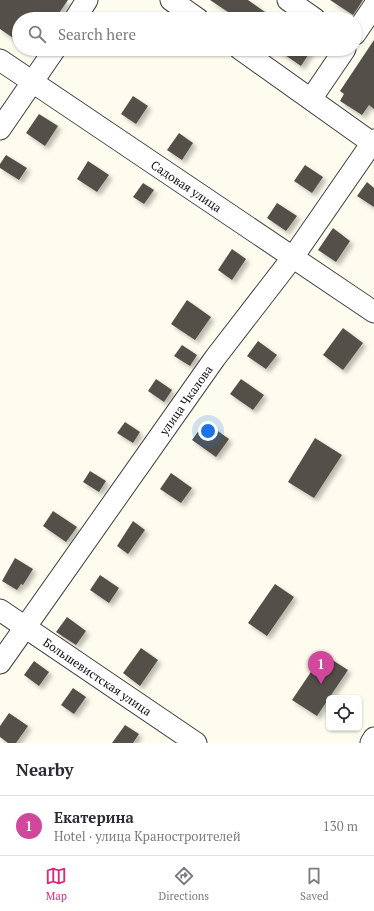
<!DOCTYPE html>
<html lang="en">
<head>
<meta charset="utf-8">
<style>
	:root { --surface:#fff; --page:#f2f2f3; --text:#2b2b33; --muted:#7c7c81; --line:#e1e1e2; --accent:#db2777 }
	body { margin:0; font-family:"PT Serif",serif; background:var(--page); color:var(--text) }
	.controls { position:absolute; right:12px; bottom:12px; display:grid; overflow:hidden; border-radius:6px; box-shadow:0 1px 3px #0004 }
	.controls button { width:36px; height:36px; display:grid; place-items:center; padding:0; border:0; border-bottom:1px solid var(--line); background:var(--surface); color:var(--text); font:20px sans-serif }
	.you { position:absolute; left:208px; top:431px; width:14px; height:14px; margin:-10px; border:3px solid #fff; border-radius:50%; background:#1a73e8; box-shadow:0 0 0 6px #1a73e833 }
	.badge { display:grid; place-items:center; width:26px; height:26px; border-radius:50%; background:var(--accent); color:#fff; font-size:13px; font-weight:700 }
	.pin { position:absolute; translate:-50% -33px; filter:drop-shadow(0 1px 2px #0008) }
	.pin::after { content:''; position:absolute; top:21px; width:14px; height:12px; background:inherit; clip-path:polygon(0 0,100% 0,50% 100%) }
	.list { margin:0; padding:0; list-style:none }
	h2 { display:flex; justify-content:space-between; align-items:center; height:52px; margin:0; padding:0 16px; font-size:17px }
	h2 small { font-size:13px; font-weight:400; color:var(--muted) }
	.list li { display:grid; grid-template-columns:26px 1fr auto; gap:12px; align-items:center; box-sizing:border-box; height:60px; padding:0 16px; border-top:1px solid var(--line) }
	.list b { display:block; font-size:15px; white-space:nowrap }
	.list p { margin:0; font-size:13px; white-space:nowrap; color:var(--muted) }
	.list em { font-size:13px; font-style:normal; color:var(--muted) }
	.icon { flex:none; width:22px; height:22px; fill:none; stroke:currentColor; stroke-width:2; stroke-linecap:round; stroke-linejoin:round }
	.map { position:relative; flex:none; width:374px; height:743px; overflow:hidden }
	.search { position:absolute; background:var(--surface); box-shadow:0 1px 3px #0004; left:12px; right:12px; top:12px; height:44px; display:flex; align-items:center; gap:10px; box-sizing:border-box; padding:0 14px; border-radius:22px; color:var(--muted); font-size:15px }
	.sheet { height:112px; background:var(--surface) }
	nav { display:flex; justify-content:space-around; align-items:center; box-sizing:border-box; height:56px; border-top:1px solid var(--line); background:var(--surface); font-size:11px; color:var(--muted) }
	nav a { display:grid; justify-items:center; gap:2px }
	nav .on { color:var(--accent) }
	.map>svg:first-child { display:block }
	.building { fill:#554f4a; filter:url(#shadow) }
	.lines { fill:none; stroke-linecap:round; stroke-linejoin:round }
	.minor-casing { stroke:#404040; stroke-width:23 }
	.minor { stroke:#fff; stroke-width:21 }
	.labels { text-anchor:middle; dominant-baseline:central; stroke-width:4; stroke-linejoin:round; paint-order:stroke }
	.street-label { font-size:12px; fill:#0d0d0d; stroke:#fff }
</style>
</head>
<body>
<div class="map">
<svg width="374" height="743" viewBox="0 0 374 743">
	<defs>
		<filter id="shadow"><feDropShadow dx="3.5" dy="3.5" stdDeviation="2" flood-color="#0004"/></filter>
	</defs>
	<rect width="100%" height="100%" fill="#fefcee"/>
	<g class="building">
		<path d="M0,0H68L55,19H19V42L0,29Z"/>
		<path d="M210,0H248L275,19H228L231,14Z"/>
		<path d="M330,0H363L353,15Z"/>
		<path d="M374,40V109L369,105L362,115L340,101L344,94L340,91Z"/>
		<path d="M276,49H312L301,66Z"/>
		<path d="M133,96L148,106L136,124L121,114Z"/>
		<path d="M39,114L58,126L45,146L26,133Z"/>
		<path d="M179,133L193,143L182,160L167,150Z"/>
		<path d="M6,155L27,168L19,180L0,168V164Z"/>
		<path d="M88,161L109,175L97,192L77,179Z"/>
		<path d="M305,165L323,177L312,193L294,181Z"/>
		<path d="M367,182L374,188V207L357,196Z"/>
		<path d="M143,183L154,190L144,204L133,197Z"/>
		<path d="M277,203L297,216L286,231L267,218Z"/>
		<path d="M333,228L350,241L336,262L318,250Z"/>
		<path d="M232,249L246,259L232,280L218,270Z"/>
		<path d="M187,300L211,317L195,340L171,324Z"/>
		<path d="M343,328L363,343L343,370L323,355Z"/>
		<path d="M258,341L277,355L266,369L247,356Z"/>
		<path d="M182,345L197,355L190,366L174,356Z"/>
		<path d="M156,379L172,390L164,402L148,391Z"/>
		<path d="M241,379L264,395L253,410L230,394Z"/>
		<path d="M125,422L140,432L133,443L117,433Z"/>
		<path d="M205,422L229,439L216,457L192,440Z"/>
		<path d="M315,438L342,455L314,498L288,482Z"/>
		<path d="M90,471L106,481L99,492L83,482Z"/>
		<path d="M171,473L192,488L181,503L160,489Z"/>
		<path d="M53,511L77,527L66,542L43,526Z"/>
		<path d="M133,521L145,530L128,554L117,546Z"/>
		<path d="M15,558L33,569L23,585L21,584L17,590L2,581Z"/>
		<path d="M100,575L119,588L109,603L90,590Z"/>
		<path d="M275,584L294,597L267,636L248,623Z"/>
		<path d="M67,617L86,631L76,645L56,632Z"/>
		<path d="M141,648L158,660L140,686L123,673Z"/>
		<path d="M323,654L348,670L317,716L292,700Z"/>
		<path d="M34,661L49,672L39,686L24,675Z"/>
		<path d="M73,688L86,697L74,714L61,705Z"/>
		<path d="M9,713L28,726L16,743H8L0,737V726Z"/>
		<path d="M125,725L139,734L133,743H112Z"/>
	</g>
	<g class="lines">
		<defs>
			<g id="minor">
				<path d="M171,0L198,19"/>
				<path d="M288,0L315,19"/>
				<path d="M75,19L87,0"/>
				<path d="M355,34L374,6"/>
				<path d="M240,49L372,143"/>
				<path id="s1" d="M0,60L374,312"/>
				<path d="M311,99L345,49"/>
				<path d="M0,129L55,49"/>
				<path id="s2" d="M0,610L196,743"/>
				<path id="s3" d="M0,663L215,358L293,257L374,140"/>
				<path d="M371,743L374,738"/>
			</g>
		</defs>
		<use href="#minor" class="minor-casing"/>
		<use href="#minor" class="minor"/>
	</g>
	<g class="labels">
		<g class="street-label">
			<text stroke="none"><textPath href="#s1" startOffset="225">Садовая улица</textPath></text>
			<text stroke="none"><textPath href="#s3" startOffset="322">улица Чкалова</textPath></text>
			<text stroke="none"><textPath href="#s2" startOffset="118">Большевистская улица</textPath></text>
		</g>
	</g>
</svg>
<div class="controls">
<button><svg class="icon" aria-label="locate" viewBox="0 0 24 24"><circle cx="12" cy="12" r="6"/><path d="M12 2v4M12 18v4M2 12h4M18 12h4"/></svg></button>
</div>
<div class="you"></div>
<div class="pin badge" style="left:321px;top:684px;background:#d1479c">1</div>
<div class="search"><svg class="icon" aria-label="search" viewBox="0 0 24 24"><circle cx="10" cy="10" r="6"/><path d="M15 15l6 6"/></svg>Search here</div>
</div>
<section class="sheet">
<h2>Nearby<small></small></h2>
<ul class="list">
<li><span class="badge" style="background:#d1479c">1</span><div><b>Екатерина</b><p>Hotel · улица Краностроителей</p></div><em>130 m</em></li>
</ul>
</section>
<nav>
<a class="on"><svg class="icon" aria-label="map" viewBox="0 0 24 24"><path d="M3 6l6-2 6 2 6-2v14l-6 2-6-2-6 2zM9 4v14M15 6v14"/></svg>Map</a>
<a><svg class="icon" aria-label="directions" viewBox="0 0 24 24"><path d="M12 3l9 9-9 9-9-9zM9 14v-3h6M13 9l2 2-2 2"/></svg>Directions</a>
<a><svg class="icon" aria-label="saved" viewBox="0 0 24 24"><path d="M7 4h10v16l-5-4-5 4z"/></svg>Saved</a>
</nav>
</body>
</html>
